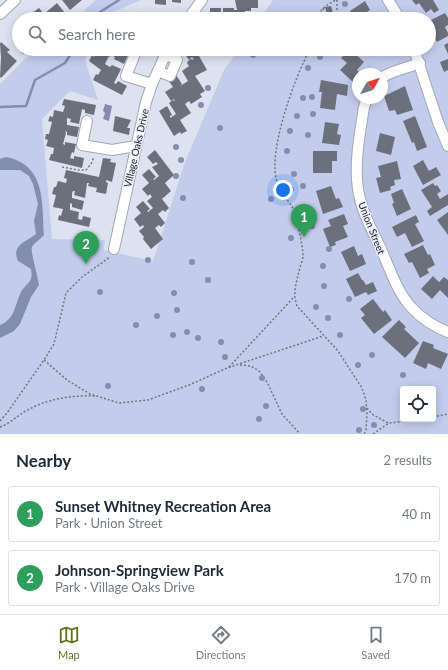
<!DOCTYPE html>
<html lang="en">
<head>
<meta charset="utf-8">
<style>
	:root { --surface:#fff; --page:#f2f2f3; --text:#1f2937; --muted:#747a83; --line:#e0e1e3; --accent:#607220 }
	body { margin:0; font-family:Lato,sans-serif; background:var(--page); color:var(--text) }
	.controls { position:absolute; right:12px; bottom:12px; display:grid; overflow:hidden; border-radius:4px; box-shadow:0 2px 10px #0003 }
	.controls button { width:36px; height:36px; display:grid; place-items:center; padding:0; border:0; border-bottom:1px solid var(--line); background:var(--surface); color:var(--text); font:20px sans-serif }
	.compass { position:absolute; left:352px; top:68px; width:36px; height:36px; border-radius:50%; background:var(--surface); box-shadow:0 2px 10px #0003; rotate:51deg }
	.you { position:absolute; left:283px; top:190px; width:14px; height:14px; margin:-10px; border:3px solid #fff; border-radius:50%; background:#1a73e8; box-shadow:0 0 0 6px #1a73e833 }
	.badge { display:grid; place-items:center; width:26px; height:26px; border-radius:50%; background:var(--accent); color:#fff; font-size:13px; font-weight:700 }
	.pin { position:absolute; translate:-50% -33px; filter:drop-shadow(0 1px 2px #0008) }
	.pin::after { content:''; position:absolute; top:21px; width:14px; height:12px; background:inherit; clip-path:polygon(0 0,100% 0,50% 100%) }
	.list { margin:0; padding:0; list-style:none }
	h2 { display:flex; justify-content:space-between; align-items:center; height:52px; margin:0; padding:0 16px; font-size:17px }
	h2 small { font-size:13px; font-weight:400; color:var(--muted) }
	.list li { display:grid; grid-template-columns:26px 1fr auto; gap:12px; align-items:center; box-sizing:border-box; height:56px; margin:0 8px 8px; padding:0 8px; border:1px solid var(--line); border-radius:4px }
	.list b { display:block; font-size:15px; white-space:nowrap }
	.list p { margin:0; font-size:13px; white-space:nowrap; color:var(--muted) }
	.list em { font-size:13px; font-style:normal; color:var(--muted) }
	.icon { flex:none; width:22px; height:22px; fill:none; stroke:currentColor; stroke-width:2; stroke-linecap:round; stroke-linejoin:round }
	.map { position:relative; flex:none; width:448px; height:434px; overflow:hidden }
	.search { position:absolute; background:var(--surface); box-shadow:0 2px 10px #0003; left:12px; right:12px; top:12px; height:44px; display:flex; align-items:center; gap:10px; box-sizing:border-box; padding:0 14px; border-radius:22px; color:var(--muted); font-size:15px }
	.sheet { height:180px; background:var(--surface) }
	nav { display:flex; justify-content:space-around; align-items:center; box-sizing:border-box; height:56px; border-top:1px solid var(--line); background:var(--surface); font-size:11px; color:var(--muted) }
	nav a { display:grid; justify-items:center; gap:2px }
	nav .on { color:var(--accent) }
	.map>svg:first-child { display:block }
	.green { fill:#c3cdeb; fill-rule:evenodd }
	.water { fill:#838dad }
	.lines { fill:none; stroke-linecap:round; stroke-linejoin:round }
	.stream { stroke:#838dad; stroke-width:2.5 }
	.building { fill:#6c707d }
	.minor-casing { stroke:#a2a7b4; stroke-width:12 }
	.path { stroke:#72757e; stroke-width:1.5; stroke-dasharray:2 2; stroke-linecap:butt }
	.minor { stroke:#fff; stroke-width:10 }
	.tree { fill:#848dac }
	.labels { text-anchor:middle; dominant-baseline:central; stroke-width:3; stroke-linejoin:round; paint-order:stroke }
	.street-label { font-size:10px; fill:#191b20; stroke:#eaeffd }
</style>
</head>
<body>
<div class="map">
<svg width="448" height="434" viewBox="0 0 448 434">
	<rect width="100%" height="100%" fill="#dde2f0"/>
	<g class="green">
		<path d="M96,0H141L104,16L102,19H74Z"/>
		<path d="M273,0H448V434H0V84L24,60L38,49H90L85,60L98,100L70,91L42,119L52,239L105,240L104,250L153,261L185,162L224,70L239,49H429V19H260ZM358,74H382V98H358ZM403,389H433V419H403Z"/>
	</g>
	<g class="water">
		<path d="M105,104L112,106L109,121L103,119L105,113L103,111Z"/>
		<path d="M6,157C46,165 42,202 44,235C41,239 35,242 32,247C30,250 38,277 39,285L31,297L20,324L14,331L0,338V325C14,320 15,306 20,294C25,283 34,284 31,269L18,261C11,245 26,242 36,234L34,221L38,204L33,184L29,176L20,170H0V159Z"/>
	</g>
	<g class="lines">
		<g class="stream">
			<path d="M94,19L97,14L119,0"/>
			<path d="M0,107L26,106L35,80L65,63L74,49"/>
		</g>
	</g>
	<g class="building">
		<path d="M62,0H82L70,10Z"/>
		<path d="M155,0H166V5L155,4Z"/>
		<path d="M172,0H181V3L172,2Z"/>
		<path d="M235,0H258V8H251V11H245V19H223V8H234V10H237Z"/>
		<path d="M412,0H433L439,10L434,13L431,9L426,13L419,3L416,5Z"/>
		<path d="M365,1L370,10L365,13L369,19H351L350,17L353,16L350,11Z"/>
		<path d="M57,3L65,13L58,19H37L32,13L39,8L44,14Z"/>
		<path d="M331,6L334,17L328,18L325,7Z"/>
		<rect x="210" y="8" width="11" height="11"/>
		<path d="M125,12L140,19H122Z"/>
		<path d="M445,13L448,18V25L445,27L448,33V36L437,42L429,29V21Z"/>
		<path d="M19,38V49L14,42Z"/>
		<path d="M1,42L10,50L7,52L17,61L1,78L0,77L1,57L0,44Z"/>
		<path d="M448,43V54L444,45Z"/>
		<path d="M19,49H28L23,54Z"/>
		<path d="M95,49H127L125,53L128,55L124,64L114,59L115,57L111,55L110,57L109,56L105,64L110,67L112,65L121,69L114,83L116,84L118,81L127,86L122,95L93,80L96,74L98,75L101,70L89,61L92,55L94,57L98,50Z"/>
		<path d="M186,49H195L207,70L195,76L205,91L200,94L202,97L191,104L189,101L185,104L191,113L180,120L187,131L181,134L180,132L174,136L159,111L167,106L172,115L170,116V118L176,114L169,103L173,100L175,101L174,99L171,101L165,92L173,87L168,80L176,75L182,84L180,86L188,81L182,71L189,66L187,63L188,61L191,59L194,60L192,57L189,60L183,51Z"/>
		<path d="M350,49L364,62L357,70L360,74H358V76L353,82L340,70L347,63L341,58Z"/>
		<path d="M448,59V70L444,72L440,62Z"/>
		<path d="M321,80L348,85L347,96L337,94L335,110L320,108L322,92H319Z"/>
		<path d="M405,86L413,110L397,115L395,110L389,111L384,96Z"/>
		<path d="M64,99L96,105L94,115L85,113V110L82,109L79,124L70,122L71,119L67,118V125L79,127L77,137L67,135V132L65,131L66,133L63,144L65,145V142L76,144L74,153L72,152L70,158L74,159V156L84,158L82,168L49,160L51,154H53L54,148L46,146L48,140L45,139L46,134H49L52,122L48,121L50,116L53,117L54,110L63,112L65,106L62,105Z"/>
		<path d="M115,116L131,120L127,128H130L129,135L113,131Z"/>
		<path d="M415,116L427,147L417,151L414,142L412,143L403,121Z"/>
		<path d="M325,122L339,124L337,134L341,135L339,145L322,143Z"/>
		<path d="M380,133L395,137L391,155L376,151Z"/>
		<path d="M155,150L174,175L165,183L171,191L162,199L169,208L165,212L163,210L158,214L165,223L161,227L159,225L155,228L163,239L151,249L143,239L144,237L139,231L144,227L143,225L140,227L134,219L141,213L136,207L143,201L150,209L147,211L148,212L153,208L147,201L152,197L150,194L148,196L142,189L149,183L142,175L149,169L156,177L153,179L154,180L159,176L152,167L158,164L156,162L153,164L147,157Z"/>
		<path d="M313,151H337V161H332V173H313Z"/>
		<path d="M103,158L111,159L110,162L116,163L112,182L106,180V182L108,183L106,194L96,192L97,188L88,186L89,183H87L85,198L74,195L75,191H73L72,193V198L84,201L82,210L72,207V204L70,203V210L79,212L78,219L82,220L83,216L91,218L89,227L58,220L59,215L61,216L63,209L53,207L56,195L52,194L54,187H56L58,181L66,183L67,179L64,178L66,170L99,177Z"/>
		<path d="M423,160L429,171L436,167L441,175L423,185L413,166Z"/>
		<path d="M397,161L401,179L394,180L395,185L390,187L391,190L380,193L376,178L381,177L378,166Z"/>
		<path d="M433,183L435,186L437,185L441,191L437,194L440,199L448,194V205L430,216L427,211L432,207L421,190Z"/>
		<path d="M331,186L336,199L339,198L343,207L323,214L316,191Z"/>
		<path d="M402,189L411,209L397,216L392,204L394,203L391,194Z"/>
		<path d="M448,212V235L437,220Z"/>
		<path d="M344,214L348,224L343,226L348,237L335,242L336,245L330,247L323,229L331,226L328,220Z"/>
		<path d="M416,215L419,222L415,224L424,241L412,247L405,233L397,237L392,227Z"/>
		<path d="M423,245L428,255L430,254L435,265L427,269L429,273L420,278L412,262L409,263L404,254Z"/>
		<path d="M354,246L358,256L362,254L366,264L350,271L341,252Z"/>
		<path d="M358,273L362,280H363L366,285L373,282L377,291L368,295L366,292L355,297L346,279Z"/>
		<path d="M433,276L439,282L444,277L448,280V298L440,290L432,299L421,289Z"/>
		<path d="M373,299L383,312L385,310L392,320L374,334L361,318L365,315L360,309Z"/>
		<path d="M399,320L406,327L404,329L419,343L405,358L382,337Z"/>
		<path d="M423,341L434,345L433,348L448,354L441,369L428,363L426,369L413,363Z"/>
	</g>
	<g class="lines">
		<defs>
			<g id="minor">
				<path d="M388,0L400,19"/>
				<path d="M0,14L15,0"/>
				<path d="M188,19L202,0"/>
				<path d="M137,49L126,76L152,84"/>
				<path d="M156,49L177,60L170,76L158,71"/>
				<path d="M414,49L438,122L448,146"/>
				<path d="M382,77L393,72L420,63"/>
				<path d="M367,98L364,107C360,134 354,162 358,189C361,210 372,230 381,249C390,269 397,292 412,308C422,319 435,327 448,332"/>
				<path d="M87,121L82,145L112,150L136,146"/>
				<path d="M114,249L146,102L152,84L168,49"/>
			</g>
		</defs>
		<use href="#minor" class="minor-casing"/>
		<g class="path">
			<path d="M337,0V12L338,19"/>
			<path d="M323,8L326,19"/>
			<path d="M319,19C318,10 328,4 336,0"/>
			<path d="M310,49C295,77 267,152 277,182C280,193 290,201 294,211C297,220 303,246 303,256C303,259 301,264 300,267C297,282 292,291 297,306L338,351L362,388L366,400L367,412L366,430L364,434"/>
			<path d="M62,167L78,170H86L91,164L94,157"/>
			<path d="M44,360L67,380L90,394L119,403L148,400L189,385L227,368L323,336"/>
			<path d="M240,365L251,366L259,371L267,382L282,414L300,434"/>
			<path d="M229,367L294,297"/>
			<path d="M367,408L372,414L388,423"/>
			<path d="M433,417L448,414"/>
			<path d="M0,421L7,413L44,360L54,344L66,293L82,277L110,257"/>
			<path d="M0,427C9,424 16,417 24,412C46,399 70,395 96,396"/>
			<path d="M373,434L389,423L425,419"/>
		</g>
		<use href="#minor" class="minor"/>
	</g>
	<g class="tree">
		<circle cx="345" cy="4" r="3"/>
		<circle cx="253" cy="55" r="3"/>
		<circle cx="320" cy="57" r="3"/>
		<circle cx="308" cy="68" r="3"/>
		<circle cx="208" cy="88" r="3"/>
		<circle cx="312" cy="97" r="3"/>
		<circle cx="303" cy="98" r="3"/>
		<circle cx="201" cy="105" r="3"/>
		<circle cx="313" cy="114" r="3"/>
		<circle cx="297" cy="116" r="3"/>
		<circle cx="220" cy="128" r="3"/>
		<circle cx="290" cy="131" r="3"/>
		<circle cx="308" cy="135" r="3"/>
		<circle cx="176" cy="147" r="3"/>
		<circle cx="287" cy="151" r="3"/>
		<circle cx="181" cy="160" r="3"/>
		<circle cx="294" cy="174" r="3"/>
		<circle cx="176" cy="176" r="3"/>
		<circle cx="303" cy="186" r="3"/>
		<circle cx="291" cy="189" r="3"/>
		<circle cx="183" cy="198" r="3"/>
		<circle cx="271" cy="199" r="3"/>
		<circle cx="312" cy="226" r="3"/>
		<circle cx="291" cy="238" r="3"/>
		<circle cx="329" cy="249" r="3"/>
		<circle cx="148" cy="260" r="3"/>
		<circle cx="192" cy="262" r="3"/>
		<circle cx="323" cy="266" r="3"/>
		<circle cx="208" cy="280" r="3"/>
		<circle cx="324" cy="286" r="3"/>
		<circle cx="100" cy="292" r="3"/>
		<circle cx="174" cy="293" r="3"/>
		<circle cx="349" cy="299" r="3"/>
		<circle cx="316" cy="307" r="3"/>
		<circle cx="177" cy="310" r="3"/>
		<circle cx="157" cy="316" r="3"/>
		<circle cx="328" cy="318" r="3"/>
		<circle cx="136" cy="325" r="3"/>
		<circle cx="187" cy="332" r="3"/>
		<circle cx="173" cy="335" r="3"/>
		<circle cx="340" cy="335" r="3"/>
		<circle cx="198" cy="338" r="3"/>
		<circle cx="221" cy="342" r="3"/>
		<circle cx="372" cy="355" r="3"/>
		<circle cx="225" cy="357" r="3"/>
		<circle cx="358" cy="365" r="3"/>
		<circle cx="403" cy="375" r="3"/>
		<circle cx="262" cy="378" r="3"/>
		<circle cx="108" cy="386" r="3"/>
		<circle cx="202" cy="389" r="3"/>
		<circle cx="266" cy="406" r="3"/>
		<circle cx="363" cy="409" r="3"/>
		<circle cx="259" cy="419" r="3"/>
		<circle cx="374" cy="425" r="3"/>
		<circle cx="359" cy="430" r="3"/>
	</g>
	<g class="labels">
		<g class="street-label">
			<text transform="translate(136 148) rotate(-77)">Village Oaks Drive</text>
			<text transform="translate(372 228) rotate(68)">Union Street</text>
		</g>
	</g>
</svg>
<div class="controls">
<button><svg class="icon" aria-label="locate" viewBox="0 0 24 24"><circle cx="12" cy="12" r="6"/><path d="M12 2v4M12 18v4M2 12h4M18 12h4"/></svg></button>
</div>
<svg class="compass" viewBox="-18 -18 36 36"><path d="M0-13l5 13h-10z" fill="#e53935"/><path d="M0 13l5-13h-10z" fill="#747a83"/></svg>
<div class="you"></div>
<div class="pin badge" style="left:304px;top:237px;background:#2e9e5b">1</div>
<div class="pin badge" style="left:86px;top:264px;background:#2e9e5b">2</div>
<div class="search"><svg class="icon" aria-label="search" viewBox="0 0 24 24"><circle cx="10" cy="10" r="6"/><path d="M15 15l6 6"/></svg>Search here</div>
</div>
<section class="sheet">
<h2>Nearby<small>2 results</small></h2>
<ul class="list">
<li><span class="badge" style="background:#2e9e5b">1</span><div><b>Sunset Whitney Recreation Area</b><p>Park · Union Street</p></div><em>40 m</em></li>
<li><span class="badge" style="background:#2e9e5b">2</span><div><b>Johnson-Springview Park</b><p>Park · Village Oaks Drive</p></div><em>170 m</em></li>
</ul>
</section>
<nav>
<a class="on"><svg class="icon" aria-label="map" viewBox="0 0 24 24"><path d="M3 6l6-2 6 2 6-2v14l-6 2-6-2-6 2zM9 4v14M15 6v14"/></svg>Map</a>
<a><svg class="icon" aria-label="directions" viewBox="0 0 24 24"><path d="M12 3l9 9-9 9-9-9zM9 14v-3h6M13 9l2 2-2 2"/></svg>Directions</a>
<a><svg class="icon" aria-label="saved" viewBox="0 0 24 24"><path d="M7 4h10v16l-5-4-5 4z"/></svg>Saved</a>
</nav>
</body>
</html>
